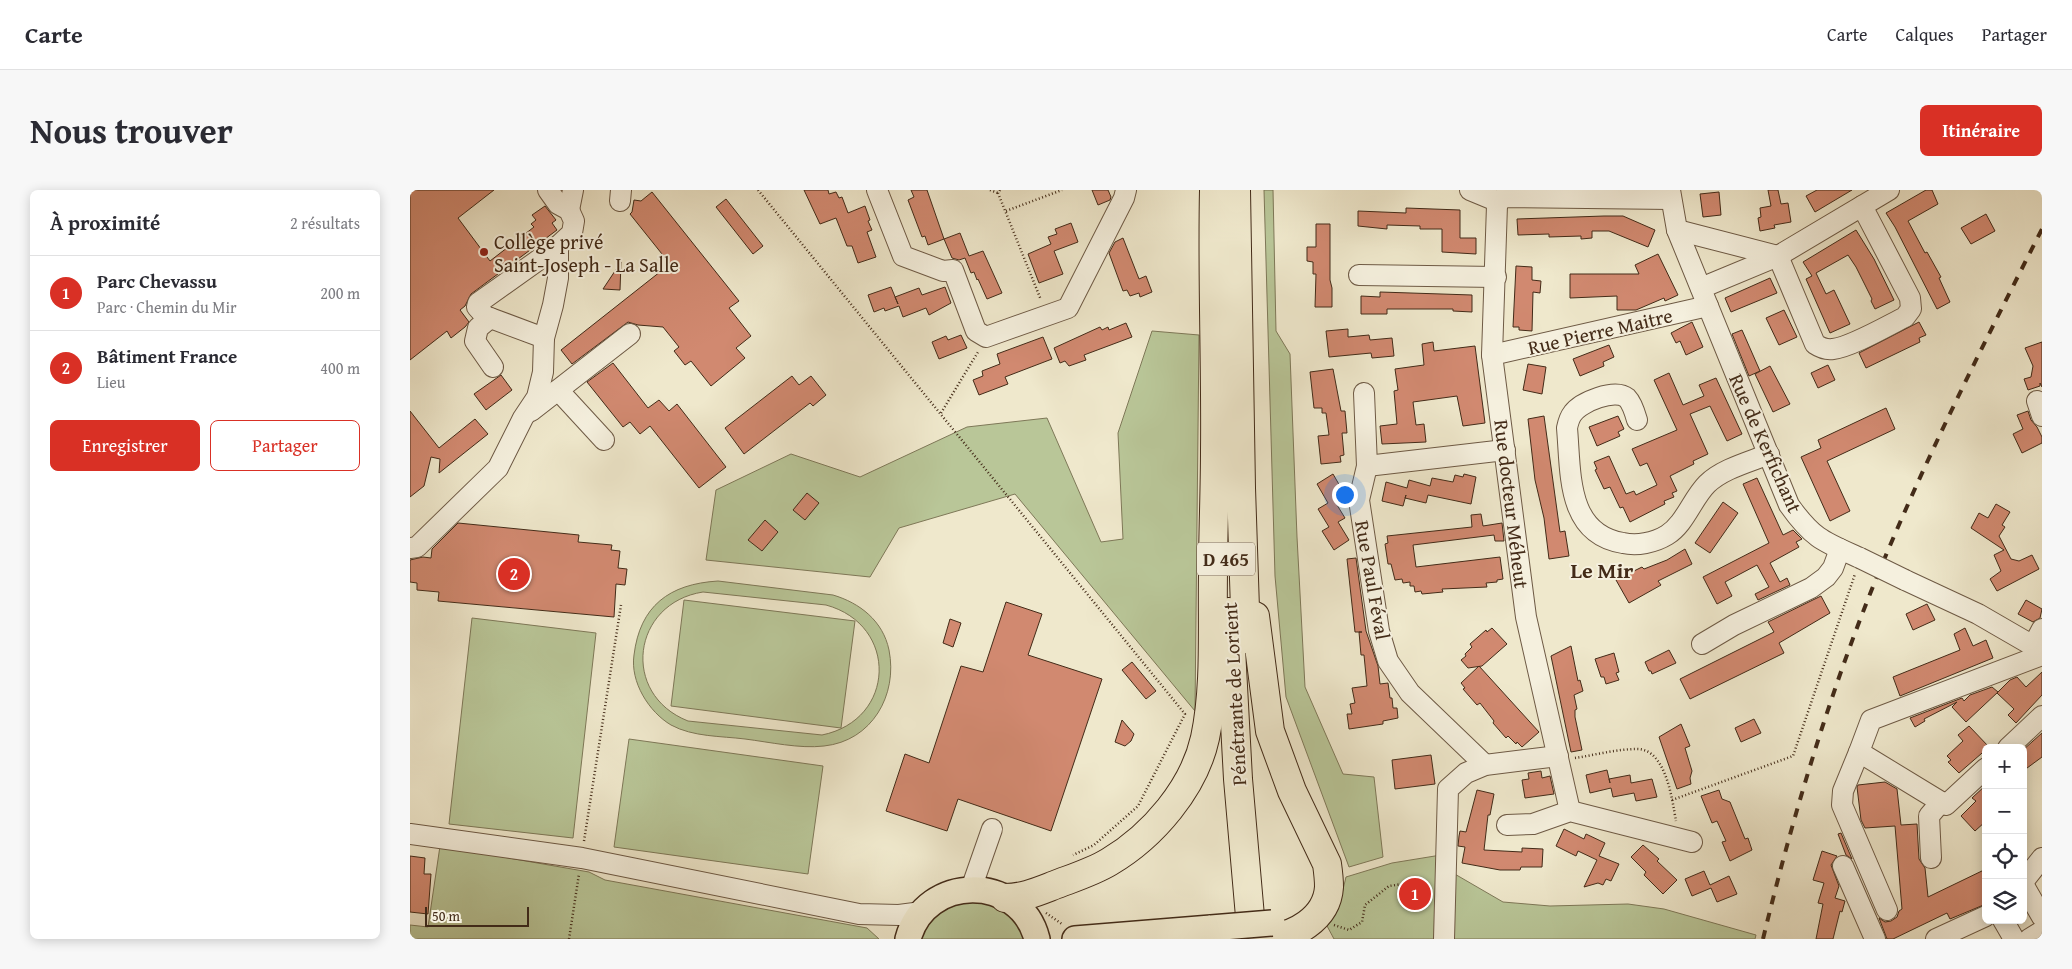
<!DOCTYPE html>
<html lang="fr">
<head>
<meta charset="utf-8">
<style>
	:root { --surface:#fff; --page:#f7f7f7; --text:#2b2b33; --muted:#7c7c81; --line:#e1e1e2; --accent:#d93025 }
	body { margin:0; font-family:"Gentium Book Plus",serif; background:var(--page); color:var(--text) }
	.controls { position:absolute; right:15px; bottom:15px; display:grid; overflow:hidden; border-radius:8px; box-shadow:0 2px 12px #0003 }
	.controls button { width:45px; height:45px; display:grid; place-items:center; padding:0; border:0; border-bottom:1px solid var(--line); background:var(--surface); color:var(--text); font:25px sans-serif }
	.scale { position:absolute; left:15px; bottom:12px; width:104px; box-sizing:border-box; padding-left:5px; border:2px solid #432b18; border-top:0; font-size:14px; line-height:18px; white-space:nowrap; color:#432b18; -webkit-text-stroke:4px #f5f0de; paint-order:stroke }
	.you { position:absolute; left:934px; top:304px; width:18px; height:18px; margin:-12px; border:4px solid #fff; border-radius:50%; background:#1a73e8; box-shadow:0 0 0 8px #1a73e833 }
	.badge { display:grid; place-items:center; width:32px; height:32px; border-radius:50%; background:var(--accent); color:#fff; font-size:16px; font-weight:700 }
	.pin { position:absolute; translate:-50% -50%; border:2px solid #fff; box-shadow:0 1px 5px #0006 }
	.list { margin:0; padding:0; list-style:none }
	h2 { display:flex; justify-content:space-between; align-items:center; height:65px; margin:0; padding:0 20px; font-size:21px }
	h2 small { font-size:16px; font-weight:400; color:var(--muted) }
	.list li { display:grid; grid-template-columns:32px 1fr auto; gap:15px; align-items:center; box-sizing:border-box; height:75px; padding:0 20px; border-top:1px solid var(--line) }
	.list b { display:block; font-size:19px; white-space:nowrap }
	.list p { margin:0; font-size:16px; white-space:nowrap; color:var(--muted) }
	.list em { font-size:16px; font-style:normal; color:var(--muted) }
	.actions { display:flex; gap:10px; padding:15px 20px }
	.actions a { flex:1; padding:11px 0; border:1px solid var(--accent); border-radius:8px; text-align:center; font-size:18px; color:var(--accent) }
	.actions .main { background:var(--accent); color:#fff }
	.icon { flex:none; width:28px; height:28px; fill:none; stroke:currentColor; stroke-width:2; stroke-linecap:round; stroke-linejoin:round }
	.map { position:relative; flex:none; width:1632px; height:749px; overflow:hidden; border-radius:8px }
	header { display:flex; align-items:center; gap:30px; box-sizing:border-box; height:70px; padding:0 25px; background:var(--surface); border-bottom:1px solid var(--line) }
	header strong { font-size:24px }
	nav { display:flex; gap:28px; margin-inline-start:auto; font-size:18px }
	.intro { display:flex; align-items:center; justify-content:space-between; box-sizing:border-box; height:120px; padding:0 30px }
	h1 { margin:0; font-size:35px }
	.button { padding:12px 22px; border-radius:8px; background:var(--accent); color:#fff; font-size:18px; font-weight:700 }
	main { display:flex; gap:30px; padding:0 30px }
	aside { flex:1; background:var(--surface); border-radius:8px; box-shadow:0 2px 12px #0003 }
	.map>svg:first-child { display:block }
	.green { fill:#b9c698; stroke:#7e7858; fill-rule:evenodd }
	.building { fill:#d18970; stroke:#432b18 }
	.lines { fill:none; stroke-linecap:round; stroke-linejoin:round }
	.minor-casing { stroke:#6e5a45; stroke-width:22 }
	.major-casing { stroke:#432b18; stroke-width:28 }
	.highway-casing { stroke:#432b18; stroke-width:30 }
	.path { stroke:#432b18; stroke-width:2.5; stroke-dasharray:1 2.5; stroke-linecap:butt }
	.minor { stroke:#f5f0de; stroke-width:20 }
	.major { stroke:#efe8cc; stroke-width:25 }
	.highway { stroke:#efe8cc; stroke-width:28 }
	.rail { stroke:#432b18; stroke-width:4; stroke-dasharray:9 9; stroke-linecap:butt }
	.minor-bridge-casing { stroke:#6e5a45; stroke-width:22; stroke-linecap:butt }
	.major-bridge-casing { stroke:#432b18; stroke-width:28; stroke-linecap:butt }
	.minor-bridge { stroke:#f5f0de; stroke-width:20 }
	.major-bridge { stroke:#efe8cc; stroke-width:25 }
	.poi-dot { fill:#8f2418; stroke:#f5f0de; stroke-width:2 }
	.labels { text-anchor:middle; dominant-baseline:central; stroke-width:4; stroke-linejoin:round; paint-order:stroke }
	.shield { fill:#f5f0de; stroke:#786653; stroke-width:1 }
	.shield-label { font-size:19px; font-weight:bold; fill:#432b18 }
	.poi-label { font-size:20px; fill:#432b18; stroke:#f5f0de; text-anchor:start }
	.street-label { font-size:20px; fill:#432b18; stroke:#f5f0de }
	.quarter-label { font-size:22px; font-weight:bold; fill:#432b18; stroke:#f5f0de }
</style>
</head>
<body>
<header>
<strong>Carte</strong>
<nav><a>Carte</a><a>Calques</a><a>Partager</a></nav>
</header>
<div class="intro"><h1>Nous trouver</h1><a class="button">Itinéraire</a></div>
<main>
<aside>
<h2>À proximité<small>2 résultats</small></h2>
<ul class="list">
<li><span class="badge">1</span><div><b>Parc Chevassu</b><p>Parc · Chemin du Mir</p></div><em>200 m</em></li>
<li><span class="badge">2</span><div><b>Bâtiment France</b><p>Lieu</p></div><em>400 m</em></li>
</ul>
<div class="actions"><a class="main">Enregistrer</a><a>Partager</a></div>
</aside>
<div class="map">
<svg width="1632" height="749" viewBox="0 0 1632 749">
	<rect width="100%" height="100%" fill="#efe8cc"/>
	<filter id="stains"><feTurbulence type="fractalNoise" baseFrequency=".004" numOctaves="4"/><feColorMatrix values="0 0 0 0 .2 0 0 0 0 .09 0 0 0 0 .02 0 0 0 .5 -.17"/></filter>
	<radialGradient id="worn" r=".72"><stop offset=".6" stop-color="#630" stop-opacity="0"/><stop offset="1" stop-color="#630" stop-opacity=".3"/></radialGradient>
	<g class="green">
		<path d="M854,0H863L866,141L880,164L887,347L895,497L933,584L964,587L973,667L939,677L876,507L865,386Z"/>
		<path d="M742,141L789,145L785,521L605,304L489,338L460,387L296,370L306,300L381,264L450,287L557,237L637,228L691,352L713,349L708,243Z"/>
		<path d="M308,391L423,405C450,413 473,431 479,460C488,505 462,551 414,556C390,559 359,552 335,549C311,546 283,547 261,535C239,522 220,492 224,465C230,416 259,394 308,391ZM293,402L416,415C489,435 486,530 412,545L278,531C210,504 222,413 293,402Z"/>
		<path d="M274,410L445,431L431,538L261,516Z"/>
		<path d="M62,428L186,443L163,648L39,634Z"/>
		<path d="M219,549L413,576L398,684L204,657Z"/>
		<path d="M30,656L179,682L195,690L457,738L469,749H0V735L18,737Z"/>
		<path d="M1031,665L1043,683L1093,712L1140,716L1218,714L1254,719L1346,745L1345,749H924L916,734L929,716L936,687L982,673Z"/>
		<path d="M554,711C587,714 599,718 615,749H510C520,726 532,721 554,711Z"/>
	</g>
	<g class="building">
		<path d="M0,0H84L48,28L80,71L124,37L121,34L126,30L122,25L135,16L146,30L142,33L147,40L61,104L55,116L50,120L59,132L55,137L41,148L37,141L0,170Z"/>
		<path d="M394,0H418L419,4L426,2L429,8L432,7L438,23L455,16L460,30L458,31L462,40L457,42L466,67L448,73L442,56H437L426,28L410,34Z"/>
		<path d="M501,0H517L534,49L518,55L515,46L512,47L498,10L504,7Z"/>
		<path d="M682,0H698L701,7L700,10L688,15Z"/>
		<path d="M1358,0H1368L1371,14L1378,13L1381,32L1364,35L1365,38L1350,41L1348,28L1351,27L1350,18L1361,16Z"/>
		<path d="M1407,0H1442L1405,22L1396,6Z"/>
		<path d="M1516,0H1522L1528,14L1498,31L1515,63L1517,62L1531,87L1529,88L1540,112L1527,119L1485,37L1476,23Z"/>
		<path d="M242,2L329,111L319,118L341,146L326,158L335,168L301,196L281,171L275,175L264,161L269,157L253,137L228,135L218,132L162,174L151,160L260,74L220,24L222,22L224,10L231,11Z"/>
		<path d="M1309,2L1311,25L1293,27L1290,4Z"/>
		<path d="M316,9L353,56L343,64L306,17Z"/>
		<path d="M996,18L1050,20V48H1066V64L1032,62V39H1010V36L977,35V39L948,36V21L996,23Z"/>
		<path d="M1576,24L1585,41L1561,54L1551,38Z"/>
		<path d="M1194,26H1213L1245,40L1238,57L1199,41H1182V48L1171,49V46L1139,47V44L1108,45L1107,29Z"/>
		<path d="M661,33L668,52L644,61L653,84L629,93L618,64L641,54L638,47L647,44L645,39Z"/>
		<path d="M906,34H920V90L922,98V117H905L906,84H903V72L897,71V57H906Z"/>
		<path d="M1446,40L1464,69L1484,110L1465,119L1461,111L1462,109L1446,77L1438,65L1406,83L1416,104L1424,100L1440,134L1420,143L1396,89L1402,86L1393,72Z"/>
		<path d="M550,43L559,66L573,61L592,103L577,109L568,89L567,90L564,82L561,83L555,68L549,70L542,68L534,49Z"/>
		<path d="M713,48L729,89L736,86L742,102L730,107L729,103L720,106L717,100L713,101L699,63L705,52Z"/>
		<path d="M1248,64L1268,105L1255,111L1254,108L1226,120H1207V106L1160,108V84H1229L1225,75Z"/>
		<path d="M211,72L210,100L193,99Z"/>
		<path d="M1106,76L1122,77V90L1131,91L1130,103L1123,102L1122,141L1109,140V137H1103Z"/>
		<path d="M1360,88L1367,103L1321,122L1315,108Z"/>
		<path d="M481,97L488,114L485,107L509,98L512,105L535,97L541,113L519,125L516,118L493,127L489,116L475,121L474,118L464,122L458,105Z"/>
		<path d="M970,102L1062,105V122L1043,121V119H977V124H951V106L970,107Z"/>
		<path d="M1374,120L1387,147L1369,155L1356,128Z"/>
		<path d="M1282,132L1293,157L1276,165L1270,151L1266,153L1261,143Z"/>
		<path d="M1509,132L1516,145L1509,148L1510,152L1456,178L1449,163Z"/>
		<path d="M716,133L722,147L674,165L676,170L659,176L655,171L650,173L644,158L690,137L692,140L698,137L699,140Z"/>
		<path d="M938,139V147L959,145L960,150L982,148L984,166L962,168L961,163L919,167L916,141Z"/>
		<path d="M1332,140L1350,181L1339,186L1322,144Z"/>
		<path d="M551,145L557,158L529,169L522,152L536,146L538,150Z"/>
		<path d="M633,147L642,169L595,187L598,194L569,205L563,190L573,186L572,181L590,174L587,164Z"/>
		<path d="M1023,152L1024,161L1065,156L1075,233L1053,236L1047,206L1003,212L1006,235L1014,234L1016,252L972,254L970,236L987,234L984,201L988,200L985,179L1014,175L1012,154Z"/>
		<path d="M1632,152V197L1630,193V196L1618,200L1614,189L1621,187L1623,176L1615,158Z"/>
		<path d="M1199,155L1204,167L1193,172L1194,176L1170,186L1163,169Z"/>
		<path d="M203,173L238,218L249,210L259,221L267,214L316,277L289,298L240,236L230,244L220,232L213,237L177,192Z"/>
		<path d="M1118,174L1136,177L1132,204L1113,200Z"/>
		<path d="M1418,175L1425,190L1408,198L1401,183Z"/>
		<path d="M1360,176L1380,214L1363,222L1345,184Z"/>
		<path d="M923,179L931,221H935L937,243H932L934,265L930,266L931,272L911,274L908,246L919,245L916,223H912V218H904L900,182Z"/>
		<path d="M1259,183L1273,215L1294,206L1289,195L1306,188L1332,244L1317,251L1300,216L1280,224L1298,264L1283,271L1284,274L1260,286L1267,301L1262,303L1264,307L1254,311L1255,314L1220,332L1213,317L1210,318L1200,297L1194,299L1185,280L1187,279L1184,272L1199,266L1216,304L1224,301L1226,305L1247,295L1237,273L1230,276L1222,259L1267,240L1244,190Z"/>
		<path d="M91,185L102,200L76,220L64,204Z"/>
		<path d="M382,186L389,195L401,186L416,205L403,216L400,213L334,264L315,238Z"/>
		<path d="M1476,218L1485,239L1417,271L1440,321L1420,331L1391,267L1411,258L1408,250Z"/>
		<path d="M0,221L29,258L65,229L78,244L29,283L30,269L21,267L14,296L0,307Z"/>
		<path d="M1618,221L1621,230L1627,237L1632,247V253L1612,263L1603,244L1613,239L1607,225Z"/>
		<path d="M1134,226L1150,342L1155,341L1159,366L1139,369L1134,328L1125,290L1118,229Z"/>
		<path d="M1208,226L1214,239L1208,242L1210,246L1187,256L1179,237Z"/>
		<path d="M923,284L934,303L924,310L935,328L928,332L939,350L924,360L912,341L919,337L908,319L918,313L907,294Z"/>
		<path d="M1054,284L1066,287L1061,314L1018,305L1016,313L995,308L996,305L993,316L972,311L976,292L997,298L999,290L1020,296L1022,288L1043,292L1045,285L1053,287Z"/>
		<path d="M1347,288L1373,345L1383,340L1392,349L1386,352L1389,357L1360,373L1370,392L1377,388L1380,395L1348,410L1345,404L1359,397L1347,375L1315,392L1322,406L1307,414L1293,387L1359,353L1333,294Z"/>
		<path d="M397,303L409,313L395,330L383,320Z"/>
		<path d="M1313,312L1328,323L1300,363L1285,353Z"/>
		<path d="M1586,314L1600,322L1592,335L1595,337L1589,346L1601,369L1609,371L1622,365L1629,379L1587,401L1580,389L1591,381L1584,365L1594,360L1561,338L1569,323L1578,328Z"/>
		<path d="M1071,324L1073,336L1092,333L1094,351H1085L1084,345L1003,355L1006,377L1090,367L1093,389L1087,390V392L1076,393L1077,397L1032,399L1033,402L1012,404L1011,401L1005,402L1004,396H1000V392L993,393L992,389L985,390L981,374H978L975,354L978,353L977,346L1062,337L1061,325Z"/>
		<path d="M355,330L368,342L352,361L338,350Z"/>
		<path d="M48,333L169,345L168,352L202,355L201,360L210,361L208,378L217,379L215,395L206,394L204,427L28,411L29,402L7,400V393L0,392V370L13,367L21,368L22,359Z"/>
		<path d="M1275,359L1282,374L1248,391L1251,395L1219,413L1206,390L1232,377L1234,379L1257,370Z"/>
		<path d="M946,368L956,441L968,476L970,494L978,493L980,508H982L983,518H987L988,528L973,531V534L939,539L937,524H942L940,514L945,513L942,498L957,496L954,465H951L949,442H952H945L937,369Z"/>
		<path d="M1411,406L1420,423L1369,453L1374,463L1280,509L1270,489L1364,442L1358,432Z"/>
		<path d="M1616,410L1632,419L1630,428L1623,432L1608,424Z"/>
		<path d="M596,412L632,424L618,465L692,489L641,641L548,609L537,641L476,621L495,564L519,573L551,476L573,482Z"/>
		<path d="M1517,414L1525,430L1503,440L1496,424Z"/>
		<path d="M540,429L551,433L543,457L533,453Z"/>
		<path d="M1082,438L1097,454L1072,476L1058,478L1051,470L1056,466L1055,464L1062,457L1060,454L1076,440L1077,442Z"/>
		<path d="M1555,438L1563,456L1576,450L1583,468L1490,506L1483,487L1550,460L1544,444Z"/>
		<path d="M1161,456L1168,491L1170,490L1173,501L1164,505L1167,519L1165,520V527L1172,560L1161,562L1141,466Z"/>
		<path d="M1259,460L1266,473L1242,484L1241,481H1239L1235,472Z"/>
		<path d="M1204,463L1209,482L1206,483L1209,490L1196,494L1194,487H1191L1185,469Z"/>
		<path d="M722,472L746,501L736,509L712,480Z"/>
		<path d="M1069,476L1129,542L1112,557L1107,552L1106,554L1098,546L1096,548L1083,533L1084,531L1070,513L1067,515L1053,499L1055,498L1051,493Z"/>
		<path d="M1632,482V505L1606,533L1598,525L1604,519L1587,503L1600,490L1607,487L1616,497Z"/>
		<path d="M1582,497L1588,502L1556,532L1542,517L1547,512L1514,529L1515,531L1505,537L1500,528L1552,508L1554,511L1560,505Z"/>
		<path d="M1344,529L1351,543L1331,552L1325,538Z"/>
		<path d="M712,530L724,544L721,551L715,556L705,552Z"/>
		<path d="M1271,534L1280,556L1275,558L1282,581L1280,588L1281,594L1267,599L1249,547Z"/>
		<path d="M1559,536L1579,557L1549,583L1538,572L1541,570L1537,566L1553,551L1548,545Z"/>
		<path d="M1632,543V567L1613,581V560Z"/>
		<path d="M1021,565L1025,594L985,599L982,570Z"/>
		<path d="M1197,580L1200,593L1199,589L1220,585L1221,593L1242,589L1247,607L1226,611L1224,603L1203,607L1201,598L1180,603L1176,585Z"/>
		<path d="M1131,581L1132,588L1140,586L1144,604L1115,608L1112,590L1119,589L1118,583Z"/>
		<path d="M1475,592L1487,599L1491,635L1507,634L1509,669L1515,678L1518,707L1576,679V714L1540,729L1537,723L1483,749H1477L1469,728L1475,732L1481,731L1487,727L1489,721L1492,719L1485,636L1455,638L1451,630L1447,597L1448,595Z"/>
		<path d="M1576,595V631L1565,641L1551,626L1566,611L1562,608Z"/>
		<path d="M1067,600L1084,604L1080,625H1078L1074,660L1112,662V658L1133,659L1132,677H1111L1110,680H1090L1052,673L1055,657L1048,656L1049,646L1050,641L1056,642Z"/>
		<path d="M1309,600L1312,609L1320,612L1335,649L1338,648L1342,660L1320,671L1312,652L1316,651L1307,631L1302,633L1291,606Z"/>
		<path d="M1154,639L1174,649L1176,644L1195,653L1189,666L1209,674L1201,691L1196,689L1193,695L1188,693L1174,697L1187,670L1168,661L1166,666L1146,656Z"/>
		<path d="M1431,643L1442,669L1436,665L1428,644Z"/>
		<path d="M1233,655L1249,669L1247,671L1267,690L1253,704L1234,685L1236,682L1221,667Z"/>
		<path d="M1412,661L1427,666L1421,675L1429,696L1425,708L1435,711L1432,722L1430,721L1423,749H1406L1413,714L1408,713L1414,693L1403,690Z"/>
		<path d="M0,666L15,668L14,684H21L18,724L0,722Z"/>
		<path d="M1294,681L1300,695L1319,686L1327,704L1307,712L1301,698L1282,706L1275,689Z"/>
	</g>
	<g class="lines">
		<defs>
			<g id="minor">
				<path d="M467,0L493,66L533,81L543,80L566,141L576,147L658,118L714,8L716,0"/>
				<path d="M1060,0L1089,12"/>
				<path d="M1260,0L1267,40L1379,315C1403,349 1414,352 1450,368"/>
				<path d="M210,11L211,0"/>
				<path d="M159,20L163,0"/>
				<path d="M1267,40L1368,66"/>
				<path d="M1368,66L1405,154C1411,158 1416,160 1423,159C1441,157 1477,136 1495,127L1501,119L1500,108L1452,16"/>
				<path d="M949,85L1086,87"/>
				<path d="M1291,98L1368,66L1479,0"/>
				<path d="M80,128L68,138L65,151L83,177"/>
				<path d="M134,148L75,126L67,117L68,113L148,56"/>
				<path d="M1082,165L1298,116"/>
				<path d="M148,200L194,250"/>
				<path d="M954,203L957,276L949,310L969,441L978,471L1000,503L1075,575"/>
				<path d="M1627,211L1632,226"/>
				<path d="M121,221L220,144"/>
				<path d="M1227,230C1225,223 1222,213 1217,208C1205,198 1171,212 1163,223C1159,228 1158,233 1157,238C1161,282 1156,344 1213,353C1227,356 1244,353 1257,345C1275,334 1282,309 1297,294C1312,279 1339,272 1359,264"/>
				<path d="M957,276L1095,260"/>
				<path d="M0,358L7,357L88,278L113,228L127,207L133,182L134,148L143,115L148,88V56L162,43L164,31L159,20L148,14L138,0"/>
				<path d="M1495,390L1568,424L1632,461"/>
				<path d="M1292,454L1324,435L1401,398L1416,387L1423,378L1430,359"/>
				<path d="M1623,456L1632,439"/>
				<path d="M1598,558L1632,526"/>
				<path d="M1449,562L1433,601L1432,615L1477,720"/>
				<path d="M1576,578L1536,615L1449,562L1461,530L1632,465"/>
				<path d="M1160,621L1116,427L1082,165L1087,15L1090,10L1095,7L1261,9"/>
				<path d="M1097,635L1123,634L1160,621L1282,652"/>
				<path d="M0,644L172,668L449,724L489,725L512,722"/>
				<path d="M1521,668L1519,626L1531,612"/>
				<path d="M1433,676L1465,749"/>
				<path d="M1613,692L1632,668"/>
				<path d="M1613,694L1632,727"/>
				<path d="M561,699L582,639"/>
				<path d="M1593,730L1604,749"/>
				<path d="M1034,749L1038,599L1056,583L1075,575L1148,566"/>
				<path d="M1526,749L1576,726"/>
				<path d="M1619,749L1632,741"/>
			</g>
			<g id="major">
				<path d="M498,749C515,684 610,683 627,749"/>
				<path d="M665,749L801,738"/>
			</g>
			<g id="highway">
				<path d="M826,0L831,298L836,449"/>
				<path d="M819,422L828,589L841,738"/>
				<path d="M845,426L860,541L882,601L917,674C918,681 919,689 919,697C917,729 884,747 855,749"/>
				<path d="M595,708C615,708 631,700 650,693C666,687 684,681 699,672C743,646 784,598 795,548C806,497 802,435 803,383C803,342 805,301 805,260C806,173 802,87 804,0"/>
			</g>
		</defs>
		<use href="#minor" class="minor-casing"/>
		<use href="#major" class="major-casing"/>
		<use href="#highway" class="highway-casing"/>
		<g class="path">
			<path d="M348,0L775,524L728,616L684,655L663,665"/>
			<path d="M580,0L588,3"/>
			<path d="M590,0L588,3L631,110"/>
			<path d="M596,21L652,0"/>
			<path d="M531,223L568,162"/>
			<path d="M1165,568C1185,565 1207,559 1227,559C1256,559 1262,609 1266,631"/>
			<path d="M1262,610L1383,566L1445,384"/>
			<path d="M174,651L211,415"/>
			<path d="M636,723L652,734"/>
			<path d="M924,735L939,740L952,732L955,715L979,696L1013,691"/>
			<path d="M159,749L169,684"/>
		</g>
		<use href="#minor" class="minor"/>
		<use href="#major" class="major"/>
		<use href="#highway" class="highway"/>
		<path class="rail" d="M1353,749C1381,633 1416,515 1460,404C1510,279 1571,159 1632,39"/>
		<defs>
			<path id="minor-bridge" d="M1450,368L1495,390"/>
			<path id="major-bridge" d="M801,738L862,733"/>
		</defs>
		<use href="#minor-bridge" class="minor-bridge-casing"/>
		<use href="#major-bridge" class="major-bridge-casing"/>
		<use href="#minor-bridge" class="minor-bridge"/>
		<use href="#major-bridge" class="major-bridge"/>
	</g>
	<circle class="poi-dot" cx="74" cy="62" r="5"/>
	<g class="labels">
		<rect class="shield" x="787" y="352.5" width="58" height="33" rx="4"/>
		<g class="shield-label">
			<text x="816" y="369">D 465</text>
		</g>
		<g class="poi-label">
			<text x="84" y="51">Collège privé<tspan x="84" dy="23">Saint-Joseph - La Salle</tspan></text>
		</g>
		<g class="street-label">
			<text transform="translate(1190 141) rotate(-13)">Rue Pierre Maitre</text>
			<text transform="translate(1356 253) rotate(66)">Rue de Kerfichant</text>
			<text transform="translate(1102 314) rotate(83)">Rue docteur Méheut</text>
			<text transform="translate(963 390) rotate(80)">Rue Paul Féval</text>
			<text transform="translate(824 504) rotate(-93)">Pénétrante de Lorient</text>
		</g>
		<g class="quarter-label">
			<text x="1192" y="380">Le Mir</text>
		</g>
	</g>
	<rect width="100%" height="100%" filter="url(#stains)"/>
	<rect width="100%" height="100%" fill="url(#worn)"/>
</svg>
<div class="controls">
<button>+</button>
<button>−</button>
<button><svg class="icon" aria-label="locate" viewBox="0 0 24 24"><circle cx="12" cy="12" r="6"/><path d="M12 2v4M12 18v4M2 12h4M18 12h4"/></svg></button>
<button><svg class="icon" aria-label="layers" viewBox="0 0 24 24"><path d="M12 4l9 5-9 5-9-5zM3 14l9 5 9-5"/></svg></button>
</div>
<div class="scale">50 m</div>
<div class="you"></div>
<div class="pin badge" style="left:1005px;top:704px">1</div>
<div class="pin badge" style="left:104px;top:384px">2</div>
</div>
</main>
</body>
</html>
